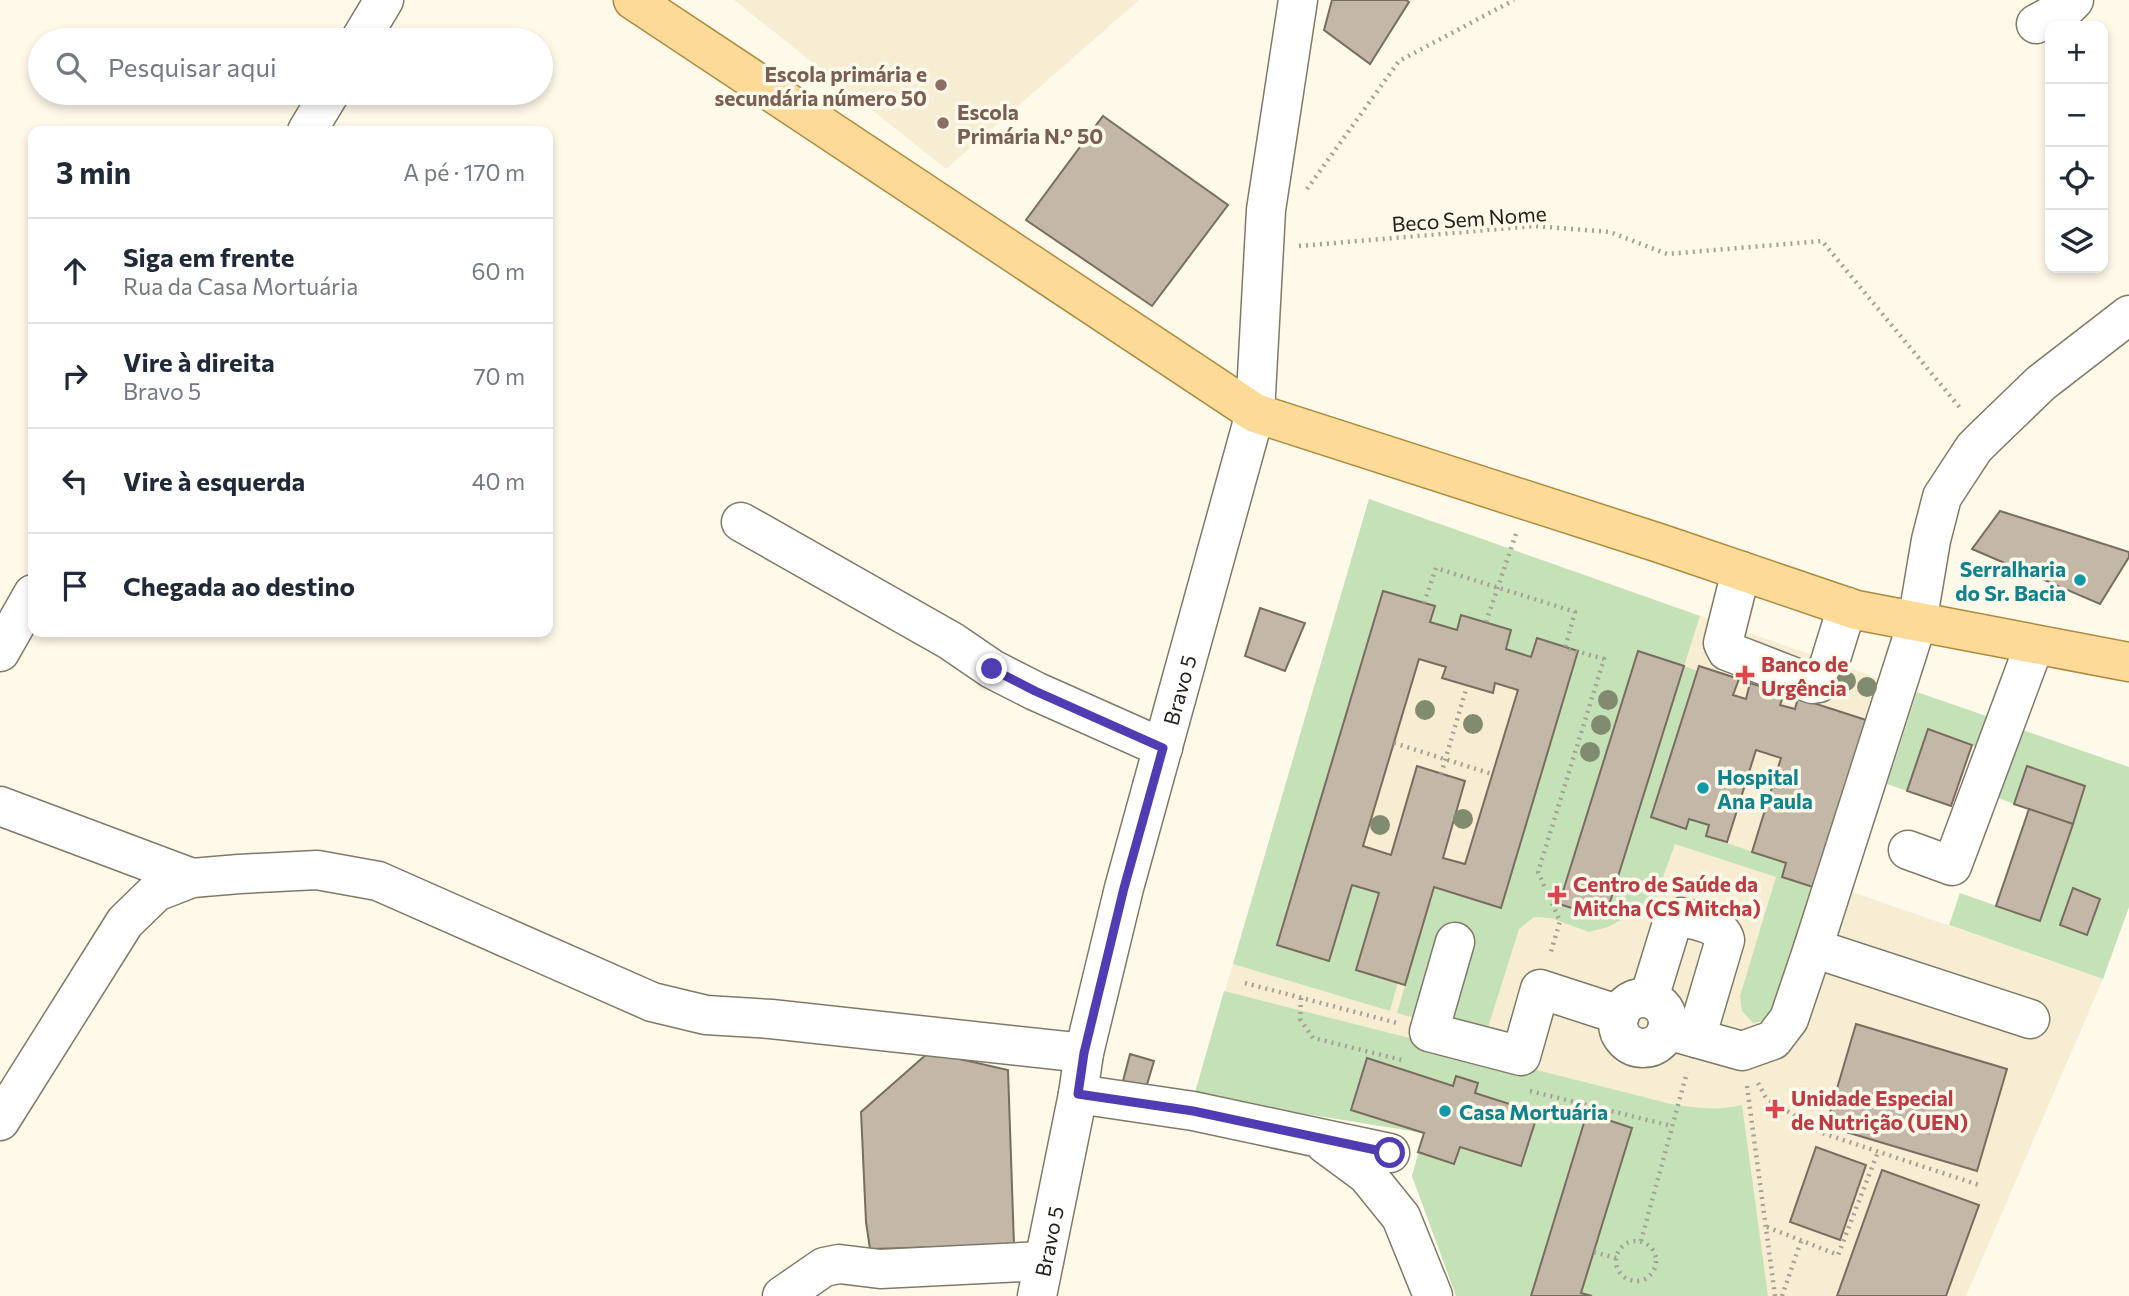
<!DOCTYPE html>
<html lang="pt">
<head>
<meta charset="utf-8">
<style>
	:root { --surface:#fff; --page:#f2f2f3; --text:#1f2937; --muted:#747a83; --line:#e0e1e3 }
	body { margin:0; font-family:Commissioner,sans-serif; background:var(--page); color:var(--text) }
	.controls { position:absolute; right:21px; top:21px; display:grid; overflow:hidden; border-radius:14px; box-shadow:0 4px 10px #0003 }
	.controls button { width:63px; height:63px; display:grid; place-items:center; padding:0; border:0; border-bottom:2px solid var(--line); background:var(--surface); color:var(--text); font:35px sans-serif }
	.stop { position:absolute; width:21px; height:21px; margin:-16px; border:5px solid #513cb3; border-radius:50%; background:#fff }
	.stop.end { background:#513cb3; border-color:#fff; box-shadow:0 2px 7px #0008 }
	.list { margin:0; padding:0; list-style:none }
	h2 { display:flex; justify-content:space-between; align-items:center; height:91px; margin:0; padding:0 28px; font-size:30px }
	h2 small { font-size:23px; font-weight:400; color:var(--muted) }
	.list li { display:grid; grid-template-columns:46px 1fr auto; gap:21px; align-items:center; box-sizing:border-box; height:105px; padding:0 28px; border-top:2px solid var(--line) }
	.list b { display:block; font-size:26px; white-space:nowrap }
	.list p { margin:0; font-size:23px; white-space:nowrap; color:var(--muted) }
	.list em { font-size:23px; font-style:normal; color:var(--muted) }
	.icon { flex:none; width:38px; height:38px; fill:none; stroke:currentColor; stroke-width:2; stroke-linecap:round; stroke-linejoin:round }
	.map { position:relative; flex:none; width:2129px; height:1296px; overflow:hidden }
	.search { position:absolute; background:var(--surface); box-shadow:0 4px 10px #0003; left:28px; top:28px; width:525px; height:77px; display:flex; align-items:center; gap:18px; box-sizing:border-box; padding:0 24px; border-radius:38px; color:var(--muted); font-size:26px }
	.panel { position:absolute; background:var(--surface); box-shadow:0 4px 10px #0003; left:28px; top:126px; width:525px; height:511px; border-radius:14px }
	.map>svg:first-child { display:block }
	.built { fill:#f7edd3 }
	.green { fill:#c5e1b7 }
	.building { fill:#c3b7a7; stroke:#786d5e; stroke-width:2; fill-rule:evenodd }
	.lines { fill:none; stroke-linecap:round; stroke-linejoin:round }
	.minor-casing { stroke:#7f7968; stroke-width:41 }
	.major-casing { stroke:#ae8a3f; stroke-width:41 }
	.path { stroke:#a5a195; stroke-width:4.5; stroke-dasharray:2 5; stroke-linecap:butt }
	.minor { stroke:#fff; stroke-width:38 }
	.major { stroke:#fbdb97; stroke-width:38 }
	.tree { fill:#818b6f }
	.route { stroke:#513cb3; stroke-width:9 }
	.education-dot { fill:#8d6e63; stroke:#fff9ea; stroke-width:2.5 }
	.culture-dot { fill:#0f9aa8; stroke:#fff9ea; stroke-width:2.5 }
	.health-dot { fill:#e0444e; stroke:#fff9ea; stroke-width:2.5 }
	.labels { text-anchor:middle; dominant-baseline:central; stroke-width:7; stroke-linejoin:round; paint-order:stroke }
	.education-label { font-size:21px; font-weight:bold; fill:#785e54; stroke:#fff9ea; text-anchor:end }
	.street-label { font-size:21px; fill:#24211b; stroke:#fff9ea }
	.culture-label { font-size:21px; font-weight:bold; fill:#0d838f; stroke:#fff9ea; text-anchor:start }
	.health-label { font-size:21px; font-weight:bold; fill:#be3a42; stroke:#fff9ea; text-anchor:start }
</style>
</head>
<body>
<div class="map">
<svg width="2129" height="1296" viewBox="0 0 2129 1296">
	<rect width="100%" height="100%" fill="#fff9ea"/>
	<g class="built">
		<path d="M734,0H1139L946,169Z"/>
		<path d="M1369,499L1917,692L1852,892L2103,979L1966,1296H1456L1412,1176L1424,1133L1194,1096Z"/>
	</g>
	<g class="green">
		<path d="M1369,499L1700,616L1684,666L1698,671L1651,817L1686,829L1689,819L1709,825L1706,836L1786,863L1782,878L1816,888L1769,1020L1753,1023L1742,1011L1740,996L1776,877L1675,844L1654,902L1608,927L1589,932L1551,918L1534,917L1519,929L1485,1037L1397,1013L1434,887L1501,907L1578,652L1537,639L1531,657L1506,649L1511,630L1462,615L1457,630L1430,622L1434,606L1383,591L1277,944L1352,885L1379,893L1356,970L1398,982L1390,1011L1233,964Z"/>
		<path d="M1917,692L1989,717L1979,748L1928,730L1907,791L1887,784Z"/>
		<path d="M2017,728L2129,767V907L2103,979L1949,925L1960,893L2040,921L2085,787L2028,766L2014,804L1993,796Z"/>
		<path d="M1224,991L1671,1104C1695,1108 1718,1111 1742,1105L1768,1296H1456L1412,1176L1424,1133L1194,1096Z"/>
	</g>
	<g class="building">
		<path d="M1332,0H1406L1409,2L1370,64L1324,30Z"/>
		<path d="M1103,116L1228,205L1152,306L1026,220Z"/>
		<path d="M2000,511L2129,552V557L2100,604L1972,549Z"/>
		<path d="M1383,591L1435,606L1430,622L1457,630L1461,615L1511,630L1506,649L1531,657L1537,638L1578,651L1501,908L1434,887L1405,985L1356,970L1379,893L1352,885L1329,961L1277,945ZM1419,659L1446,667L1442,678L1493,693L1495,683L1518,690L1465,864L1443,858L1465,781L1417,766L1391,855L1363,846Z"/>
		<path d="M1260,608L1305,623L1285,671L1245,656Z"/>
		<path d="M1638,651L1684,666L1605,918L1559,904Z"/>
		<path d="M1699,666L1739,679L1733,695L1746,699L1750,683L1784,694L1780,705L1795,709L1798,698L1869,721L1816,888L1782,877L1786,863L1752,852L1781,758L1756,750L1727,842L1706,836L1709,825L1689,819L1686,829L1651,817Z"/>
		<path d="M1928,729L1972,745L1951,806L1907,791Z"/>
		<path d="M2027,766L2085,786L2073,824L2014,804Z"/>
		<path d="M2029,809L2073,824L2040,921L1996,906Z"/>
		<path d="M2073,888L2100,899L2087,935L2060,925Z"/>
		<path d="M1856,1024L2007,1069L1977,1171L1826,1126Z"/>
		<path d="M929,1052L1008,1070L1014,1245L870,1249L866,1222L861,1112Z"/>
		<path d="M1130,1054L1154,1061L1146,1088L1123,1081Z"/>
		<path d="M1367,1058L1453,1086L1456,1076L1478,1083L1475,1093L1538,1113L1521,1166L1460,1147L1454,1164L1418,1152L1424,1133L1351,1110Z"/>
		<path d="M1587,1113L1632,1128L1581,1293L1592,1296H1531Z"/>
		<path d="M1816,1147L1866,1165L1840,1240L1790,1222Z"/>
		<path d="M1882,1170L1979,1205L1946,1296H1837Z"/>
	</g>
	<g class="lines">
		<defs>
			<g id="minor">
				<path d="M2036,24L2067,7L2074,0"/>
				<path d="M360,40L384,0"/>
				<path d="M307,131L330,93"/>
				<path d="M741,522L951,641L992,669L1035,691L1163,748"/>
				<path d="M1741,571L1723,643L1727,651L1812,684L1819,683L1825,678L1847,607"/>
				<path d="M0,652L33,594"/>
				<path d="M0,806L192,878"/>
				<path d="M1908,850L1952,866L2034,646"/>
				<path d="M1455,942L1429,1032L1521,1056L1540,989L1620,1015"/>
				<path d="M1813,948L1917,623L1931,540L1942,497L1974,448L1985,437L2041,383L2129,315"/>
				<path d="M1649,998L1673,920L1681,917C1696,920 1721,924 1725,940L1696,1038"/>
				<circle cx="1643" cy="1023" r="25"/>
				<path d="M1667,1030L1742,1051L1773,1040L1789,1019L1813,948L2030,1019"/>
				<path d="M1078,1094L1193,1111L1390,1153"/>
				<path d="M0,1121L125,922L156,892L192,878L239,874L317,870L378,881L652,1002L706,1015L771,1019L1084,1053"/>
				<path d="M1325,1144L1367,1175L1401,1217L1433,1296"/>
				<path d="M782,1296L824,1267L839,1264L880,1269L1044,1261"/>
				<path id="s1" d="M1037,1296L1078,1094L1084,1053L1124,888L1255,413L1266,210L1298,0"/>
			</g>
			<path id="major" d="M633,0L1255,413L1659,543L1856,610L2129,662"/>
		</defs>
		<use href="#minor" class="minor-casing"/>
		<use href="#major" class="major-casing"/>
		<g class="path">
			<path d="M1307,189L1399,61L1514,0"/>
			<path d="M1299,246L1535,226L1610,232L1667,254L1822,241L1961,409"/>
			<path d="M1424,603L1436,568L1575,612L1565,648L1604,659L1538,872L1560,921L1550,955"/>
			<path d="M1486,622L1516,534"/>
			<path d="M1394,743L1492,774"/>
			<path d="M1441,774L1467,686"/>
			<path d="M1245,983L1397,1023"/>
			<path d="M1301,998L1300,1019L1313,1038L1406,1061"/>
			<path d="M1758,1083L1766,1098L1822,1133L1979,1185"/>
			<path d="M1747,1086L1775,1296"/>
			<path d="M1530,1091L1672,1126"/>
			<path d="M1767,1227L1838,1255L1878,1152"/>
			<path d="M1641,1241L1687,1072"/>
			<circle cx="1636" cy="1261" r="20"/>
			<path d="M1594,1252L1616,1258"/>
			<path d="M1782,1296L1801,1241"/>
		</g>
		<use href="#minor" class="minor"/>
		<use href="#major" class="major"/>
	</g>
	<g class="tree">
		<circle cx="1846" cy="681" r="10"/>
		<circle cx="1867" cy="687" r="10"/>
		<circle cx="1608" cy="700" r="10"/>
		<circle cx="1425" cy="710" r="10"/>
		<circle cx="1473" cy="724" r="10"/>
		<circle cx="1601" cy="725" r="10"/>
		<circle cx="1590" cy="752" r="10"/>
		<circle cx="1463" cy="819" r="10"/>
		<circle cx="1380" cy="825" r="10"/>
	</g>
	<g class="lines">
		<path class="route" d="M992,669L1035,691L1163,748L1124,888L1084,1053L1078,1094L1193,1111L1390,1153"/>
	</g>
	<g class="education-dot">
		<circle cx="941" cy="85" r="7"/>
		<circle cx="943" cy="123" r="7"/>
	</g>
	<g class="culture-dot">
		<circle cx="2080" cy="580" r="7"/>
		<circle cx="1703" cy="788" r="7"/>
		<circle cx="1445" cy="1111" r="7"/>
	</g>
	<g class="health-dot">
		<path d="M1741.5 664.5h7v7h7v7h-7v7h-7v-7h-7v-7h7z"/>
		<path d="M1553.5 884.5h7v7h7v7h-7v7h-7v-7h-7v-7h7z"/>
		<path d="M1771.5 1098.5h7v7h7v7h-7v7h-7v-7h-7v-7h7z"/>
	</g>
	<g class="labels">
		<g class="education-label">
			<text x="927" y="73">Escola primária e<tspan x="927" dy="24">secundária número 50</tspan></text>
			<text x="957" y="111" text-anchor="start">Escola<tspan x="957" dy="24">Primária N.º 50</tspan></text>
		</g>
		<g class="street-label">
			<text transform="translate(1469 218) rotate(-4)">Beco Sem Nome</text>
			<text stroke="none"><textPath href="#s1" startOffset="623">Bravo 5</textPath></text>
			<text stroke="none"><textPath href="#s1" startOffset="56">Bravo 5</textPath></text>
		</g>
		<g class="culture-label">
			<text x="2066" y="568" text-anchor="end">Serralharia<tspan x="2066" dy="24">do Sr. Bacia</tspan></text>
			<text x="1717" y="776">Hospital<tspan x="1717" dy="24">Ana Paula</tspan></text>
			<text x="1459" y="1111">Casa Mortuária</text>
		</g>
		<g class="health-label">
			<text x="1761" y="663">Banco de<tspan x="1761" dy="24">Urgência</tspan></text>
			<text x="1573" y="883">Centro de Saúde da<tspan x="1573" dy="24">Mitcha (CS Mitcha)</tspan></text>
			<text x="1791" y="1097">Unidade Especial<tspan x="1791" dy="24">de Nutrição (UEN)</tspan></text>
		</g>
	</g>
</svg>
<div class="controls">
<button>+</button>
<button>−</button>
<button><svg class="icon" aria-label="locate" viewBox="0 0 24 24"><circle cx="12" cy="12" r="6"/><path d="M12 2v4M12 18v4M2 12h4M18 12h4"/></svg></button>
<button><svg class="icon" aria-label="layers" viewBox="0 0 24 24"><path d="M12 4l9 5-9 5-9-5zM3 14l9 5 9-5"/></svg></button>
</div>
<div class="stop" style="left:1390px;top:1153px"></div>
<div class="stop end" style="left:992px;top:669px"></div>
<div class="search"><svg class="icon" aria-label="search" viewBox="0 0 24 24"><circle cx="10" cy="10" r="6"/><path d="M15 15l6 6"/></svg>Pesquisar aqui</div>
<section class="panel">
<h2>3 min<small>A pé · 170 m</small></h2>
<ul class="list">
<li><svg class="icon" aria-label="ahead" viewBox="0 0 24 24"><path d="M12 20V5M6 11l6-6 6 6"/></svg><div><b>Siga em frente</b><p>Rua da Casa Mortuária</p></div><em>60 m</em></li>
<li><svg class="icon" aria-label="right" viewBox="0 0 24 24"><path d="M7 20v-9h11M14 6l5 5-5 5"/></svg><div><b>Vire à direita</b><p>Bravo 5</p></div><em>70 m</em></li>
<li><svg class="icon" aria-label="left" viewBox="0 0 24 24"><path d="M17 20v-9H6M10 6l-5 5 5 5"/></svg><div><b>Vire à esquerda</b></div><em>40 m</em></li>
<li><svg class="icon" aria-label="arrive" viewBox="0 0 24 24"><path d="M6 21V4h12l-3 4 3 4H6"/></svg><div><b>Chegada ao destino</b></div></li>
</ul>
</section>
</div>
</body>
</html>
